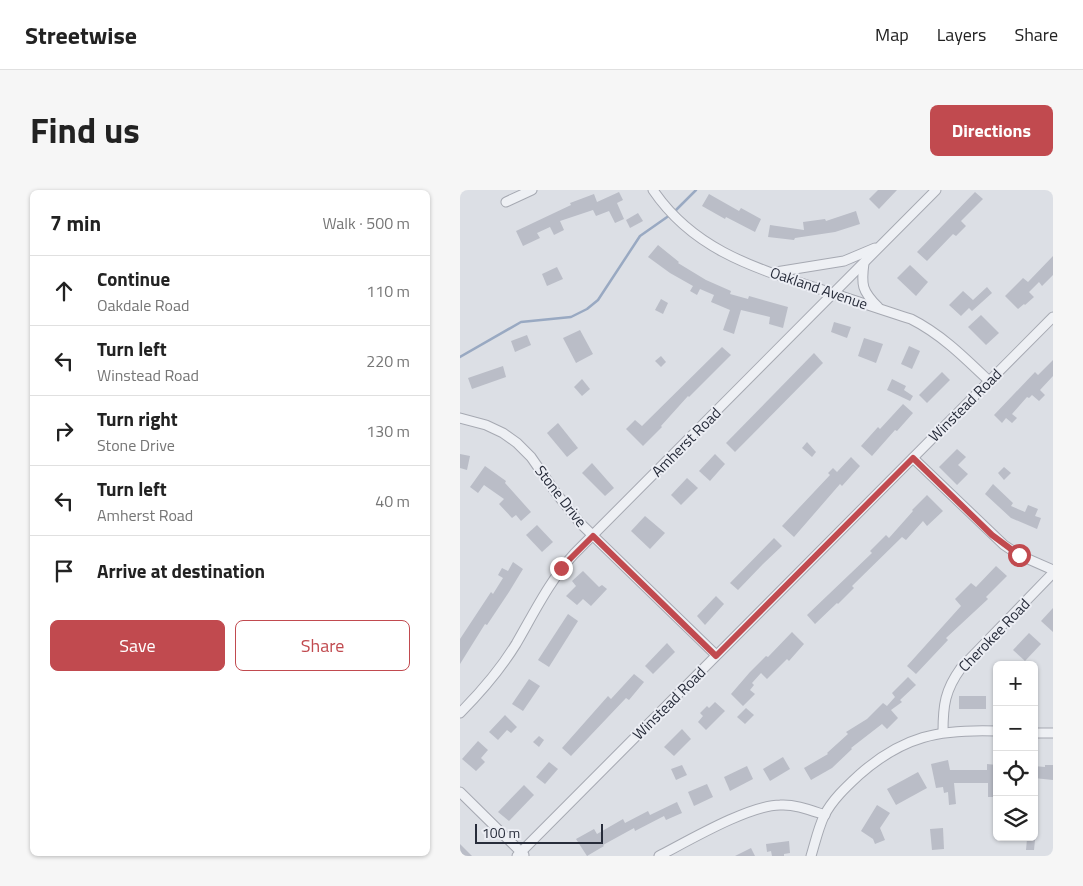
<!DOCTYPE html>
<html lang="en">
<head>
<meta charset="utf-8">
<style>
	:root { --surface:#fff; --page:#f6f6f6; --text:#222; --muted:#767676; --line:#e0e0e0; --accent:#c14a4f }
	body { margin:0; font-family:"Titillium Web",sans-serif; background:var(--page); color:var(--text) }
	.controls { position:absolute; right:15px; bottom:15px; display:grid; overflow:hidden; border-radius:8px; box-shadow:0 1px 4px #0004 }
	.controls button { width:45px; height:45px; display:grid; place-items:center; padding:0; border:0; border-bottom:1px solid var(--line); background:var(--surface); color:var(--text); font:25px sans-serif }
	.scale { position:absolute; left:15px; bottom:12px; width:128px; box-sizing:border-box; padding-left:5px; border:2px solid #272c3a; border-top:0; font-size:14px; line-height:18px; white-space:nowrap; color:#272c3a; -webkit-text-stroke:4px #ebedf3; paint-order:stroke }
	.stop { position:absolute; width:15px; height:15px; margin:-11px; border:4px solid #c14a4f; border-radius:50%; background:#fff }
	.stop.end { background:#c14a4f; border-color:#fff; box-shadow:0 1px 5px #0008 }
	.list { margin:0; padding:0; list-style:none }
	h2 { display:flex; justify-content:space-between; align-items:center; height:65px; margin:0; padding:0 20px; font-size:21px }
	h2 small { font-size:16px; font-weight:400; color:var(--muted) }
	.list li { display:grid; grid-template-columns:32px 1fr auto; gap:15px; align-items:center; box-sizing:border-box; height:70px; padding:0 20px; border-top:1px solid var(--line) }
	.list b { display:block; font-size:19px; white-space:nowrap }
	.list p { margin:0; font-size:16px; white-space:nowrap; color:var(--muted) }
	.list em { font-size:16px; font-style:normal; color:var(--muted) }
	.actions { display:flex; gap:10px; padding:15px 20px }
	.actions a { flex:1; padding:11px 0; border:1px solid var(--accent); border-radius:8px; text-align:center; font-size:18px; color:var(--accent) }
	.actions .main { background:var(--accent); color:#fff }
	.icon { flex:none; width:28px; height:28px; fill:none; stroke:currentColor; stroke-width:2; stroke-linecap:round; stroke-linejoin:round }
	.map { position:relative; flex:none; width:593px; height:666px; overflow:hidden; border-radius:8px }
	header { display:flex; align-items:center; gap:30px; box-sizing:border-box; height:70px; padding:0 25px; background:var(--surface); border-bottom:1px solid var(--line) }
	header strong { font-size:24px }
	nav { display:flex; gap:28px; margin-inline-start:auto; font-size:18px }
	.intro { display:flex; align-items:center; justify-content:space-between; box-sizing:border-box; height:120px; padding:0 30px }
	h1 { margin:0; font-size:35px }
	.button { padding:12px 22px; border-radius:8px; background:var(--accent); color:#fff; font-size:18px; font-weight:700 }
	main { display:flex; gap:30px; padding:0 30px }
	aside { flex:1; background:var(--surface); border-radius:8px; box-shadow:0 1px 4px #0004 }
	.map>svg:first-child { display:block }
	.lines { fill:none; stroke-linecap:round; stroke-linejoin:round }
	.stream { stroke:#99a9c2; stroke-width:2.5 }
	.building { fill:#babdc7 }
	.minor-casing { stroke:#a6a9b2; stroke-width:11 }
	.minor { stroke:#eef0f4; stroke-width:9 }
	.route { stroke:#c14a4f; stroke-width:6 }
	.labels { text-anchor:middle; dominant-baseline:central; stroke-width:4; stroke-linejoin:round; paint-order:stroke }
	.street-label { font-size:15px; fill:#272c3a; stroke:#ebedf3 }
</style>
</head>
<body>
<header>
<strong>Streetwise</strong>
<nav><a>Map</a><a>Layers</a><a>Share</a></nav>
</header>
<div class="intro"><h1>Find us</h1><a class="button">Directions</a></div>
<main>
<aside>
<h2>7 min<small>Walk · 500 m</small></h2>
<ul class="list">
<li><svg class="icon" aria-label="ahead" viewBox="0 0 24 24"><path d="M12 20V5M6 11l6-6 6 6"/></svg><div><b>Continue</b><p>Oakdale Road</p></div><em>110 m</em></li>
<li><svg class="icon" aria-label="left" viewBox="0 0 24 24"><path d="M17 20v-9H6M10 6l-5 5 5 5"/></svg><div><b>Turn left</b><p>Winstead Road</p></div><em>220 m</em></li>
<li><svg class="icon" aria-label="right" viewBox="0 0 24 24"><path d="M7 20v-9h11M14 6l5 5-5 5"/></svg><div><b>Turn right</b><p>Stone Drive</p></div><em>130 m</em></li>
<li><svg class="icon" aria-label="left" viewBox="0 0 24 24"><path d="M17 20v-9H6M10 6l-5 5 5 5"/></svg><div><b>Turn left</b><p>Amherst Road</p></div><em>40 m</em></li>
<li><svg class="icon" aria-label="arrive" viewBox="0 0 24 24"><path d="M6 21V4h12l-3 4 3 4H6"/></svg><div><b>Arrive at destination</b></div></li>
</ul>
<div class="actions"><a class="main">Save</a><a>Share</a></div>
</aside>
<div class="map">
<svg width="593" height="666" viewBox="0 0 593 666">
	<rect width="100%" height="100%" fill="#dcdfe5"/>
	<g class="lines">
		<g class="stream">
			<path d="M214,22L236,0"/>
			<path d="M0,167L61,132L111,127L127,119L138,110L180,46L210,25"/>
		</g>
	</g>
	<g class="building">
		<path d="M418,0H437L419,19L409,9Z"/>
		<path d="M159,2L163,10L157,13L164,29L155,33L149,21L136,26L133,20L100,31L104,40L94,45L90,37L77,43L80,48L63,56L56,41L111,15L110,13L134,4L137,12Z"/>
		<path d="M515,2L523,9L501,31L506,36L496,46L493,44L467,71L457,62Z"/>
		<path d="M249,4L279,21L281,18L301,29L295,42L266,27L265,29L242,16Z"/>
		<path d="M396,21L400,34L375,42L335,48L334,50L308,47L310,35L344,40L343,32L365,29L366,31Z"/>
		<path d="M178,23L183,31L170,38L166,30Z"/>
		<path d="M198,55L219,72L218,73L246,90L271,101L270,104L288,109L289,106L328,117L323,138L309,134L310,127L281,120L274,144L263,140L270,120L251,112L254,105L240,99L237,105L230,101L233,96L210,83L188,67Z"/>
		<path d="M593,66V85L582,96L579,92L569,102L574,107L565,115L564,114L558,119L545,106L563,88L568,92Z"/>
		<path d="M450,75L468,92L456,106L437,88Z"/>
		<path d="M97,77L103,89L87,96L82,84Z"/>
		<path d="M527,97L532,103L512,121L509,118L501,126L489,115L503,101L513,110Z"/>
		<path d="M201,109L208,113L203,124L195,120Z"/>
		<path d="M521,125L539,143L526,155L508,137Z"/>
		<path d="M374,132L391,137L387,148L371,142Z"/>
		<path d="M120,140L133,164L116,173L103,148Z"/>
		<path d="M67,145L71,155L55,162L51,151Z"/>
		<path d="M404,148L423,154L416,173L398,166Z"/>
		<path d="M449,156L460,161L452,179L441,174Z"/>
		<path d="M262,157L271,165L229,207L228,206L201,236L202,237L183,256L166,239L175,230L182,236Z"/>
		<path d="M354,163L363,173L275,262L266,253Z"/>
		<path d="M201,166L206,172L201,177L195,171Z"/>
		<path d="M593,170V186L580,200L585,205L579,211L572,205L569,208L567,207L552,224L557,228L552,233L546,228L542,233L534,225L575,182L578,185Z"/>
		<path d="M43,176L46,187L12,199L8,188Z"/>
		<path d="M482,182L490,190L467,213L459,205Z"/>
		<path d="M122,189L130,199L122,206L114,197Z"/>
		<path d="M432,189L446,196L444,200L453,206L450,211L427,200Z"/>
		<path d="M443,214L453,223L437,241L435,240L412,266L401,256L418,237L420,239Z"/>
		<path d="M98,233L118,258L107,267L87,243Z"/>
		<path d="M347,252L356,262L352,267L342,258Z"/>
		<path d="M497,259L506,267L498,275L508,284L497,295L479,277Z"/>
		<path d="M0,264L10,266L7,280L0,278Z"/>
		<path d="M255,264L265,274L250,291L239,281Z"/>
		<path d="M391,267L400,276L382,296L380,294L334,347L322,336L370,285L368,283L373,278L377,282Z"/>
		<path d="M132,273L154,298L145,306L122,283Z"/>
		<path d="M25,276L46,291L45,293L71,322L61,331L56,325L52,328L39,314L44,309L24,295L18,303L10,297Z"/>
		<path d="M544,277L551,283L544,290L538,283Z"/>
		<path d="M227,288L238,298L221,315L211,305Z"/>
		<path d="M533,294L553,313L551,316L565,322L568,315L578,319L575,326L581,328L577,339L551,328L525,304Z"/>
		<path d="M467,305L483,321L467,336L463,331L446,350L442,347L392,396L394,398L378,414L377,413L355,434L347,425L412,363L410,361L426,345L429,348L453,321L452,320Z"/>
		<path d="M185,326L205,343L190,359L171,341Z"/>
		<path d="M77,335L93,352L82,362L66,345Z"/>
		<path d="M314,348L322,356L303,374L278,400L270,393Z"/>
		<path d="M53,372L63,379L49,402L27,435L25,434L0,474V449L31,402L33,404L43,388L38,385L42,378L48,381Z"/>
		<path d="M536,376L547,386L526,407L528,409L486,448L488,450L456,484L447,476L501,416L495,409L511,393L516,397Z"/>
		<path d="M123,381L139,397L142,395L147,399L131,416L123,409L117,415L106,406L116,396L112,391Z"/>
		<path d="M256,406L264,414L245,435L237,426Z"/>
		<path d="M593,418V442L581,431Z"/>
		<path d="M108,424L118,431L89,477L78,470Z"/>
		<path d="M332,442L344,454L329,471L327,469L307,489L301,483L292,493L294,495L290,500L295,504L283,516L271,504L290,482L306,466L308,467Z"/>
		<path d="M569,443L581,454L565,471L553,460Z"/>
		<path d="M207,453L215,462L193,484L185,476Z"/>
		<path d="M174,484L184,492L169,510L166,508L111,566L102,558L148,506L151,509Z"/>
		<path d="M448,487L456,495L440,510L442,512L431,520L438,528L427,539L422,534L391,558L392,559L372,578L351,590L344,578L368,564L367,563L388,544L386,542L407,529L423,513L427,516L435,507L432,503Z"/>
		<path d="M69,489L80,496L63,521L52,514Z"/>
		<rect x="499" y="506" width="27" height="13"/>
		<path d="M255,512L265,521L246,540L238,532L243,526L240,523L247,516L249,518Z"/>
		<path d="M286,518L294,525L285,534L277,527Z"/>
		<path d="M45,525L57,537L51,543L47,540L38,550L29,542Z"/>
		<path d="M222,539L231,549L214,566L204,557Z"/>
		<path d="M79,546L84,550L79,557L73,552Z"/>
		<path d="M18,551L28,560L21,568L25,572L16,581L2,569Z"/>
		<path d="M323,567L330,579L310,591L303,579Z"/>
		<path d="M488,570L490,580H527V574L537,575V607H528V593H494L496,614L489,615L488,602L484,603L483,597L476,598L471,574Z"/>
		<path d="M89,572L98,579L85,594L76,587Z"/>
		<path d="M222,575L227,585L216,590L211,579Z"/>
		<path d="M585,575H593V590L574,588V576L585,577Z"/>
		<path d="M287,576L293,589L270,601L264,587Z"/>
		<path d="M458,582L467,598L436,615L427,599Z"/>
		<path d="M247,594L253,607L234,616L228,602Z"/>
		<path d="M64,595L74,605L49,631L38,622Z"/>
		<path d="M217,612L222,623L206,630L204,626L175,641L174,638L143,655L144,656L127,666L116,649L134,639L137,644L163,629L165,633L188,621L190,625Z"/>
		<path d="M417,615L430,623L420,638L425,650L415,654L413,649L401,641Z"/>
		<path d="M483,638L484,659L472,660L470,639Z"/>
		<path d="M567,649L575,650L574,660H566Z"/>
		<path d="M329,651L330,663L324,664V666H312L311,661L307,662L306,654Z"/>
		<path d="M0,654L12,666H0Z"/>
		<path d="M291,658L295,666H275Z"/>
	</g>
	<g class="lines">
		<defs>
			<g id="minor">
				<path d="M193,0C233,59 292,77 356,98C388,108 419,119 451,129C481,144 505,168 529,191"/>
				<path d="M46,12L72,0"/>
				<path d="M404,73C401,95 402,101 418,117"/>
				<path d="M316,82L384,71L415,58"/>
				<path d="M0,228L26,235L43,243L57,253L71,267L96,303L120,333L256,465"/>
				<path d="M453,268L544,355L559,365L593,380"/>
				<path d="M0,523C21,502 40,480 56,454C74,423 90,390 114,364L476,0"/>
				<path d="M483,542C483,515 485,500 501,478L593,383"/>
				<path d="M574,543H593"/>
				<path d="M0,602L64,665"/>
				<path d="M57,666L593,127"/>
				<path d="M199,666C228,651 289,615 320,615C335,614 350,620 365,625"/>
				<path d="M351,666C355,653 358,639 364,626C372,610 386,597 399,585C443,546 479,539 537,541"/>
			</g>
		</defs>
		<use href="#minor" class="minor-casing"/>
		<use href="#minor" class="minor"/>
	</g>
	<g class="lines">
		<path class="route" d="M101,378L133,346L256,466L453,268L532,345L559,365"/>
	</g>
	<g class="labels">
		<g class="street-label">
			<text transform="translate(359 98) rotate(19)">Oakland Avenue</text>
			<text transform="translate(505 215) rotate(-45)">Winstead Road</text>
			<text transform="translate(226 252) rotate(-45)">Amherst Road</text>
			<text transform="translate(101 306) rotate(52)">Stone Drive</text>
			<text transform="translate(534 445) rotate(-46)">Cherokee Road</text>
			<text transform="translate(209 513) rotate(-45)">Winstead Road</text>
		</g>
	</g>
</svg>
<div class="controls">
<button>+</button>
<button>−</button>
<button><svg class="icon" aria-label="locate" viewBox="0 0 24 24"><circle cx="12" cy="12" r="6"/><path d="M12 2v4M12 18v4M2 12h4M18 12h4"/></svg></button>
<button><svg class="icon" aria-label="layers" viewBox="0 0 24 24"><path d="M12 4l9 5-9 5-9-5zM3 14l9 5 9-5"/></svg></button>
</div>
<div class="scale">100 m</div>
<div class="stop" style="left:559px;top:365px"></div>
<div class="stop end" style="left:101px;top:378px"></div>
</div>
</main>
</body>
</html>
